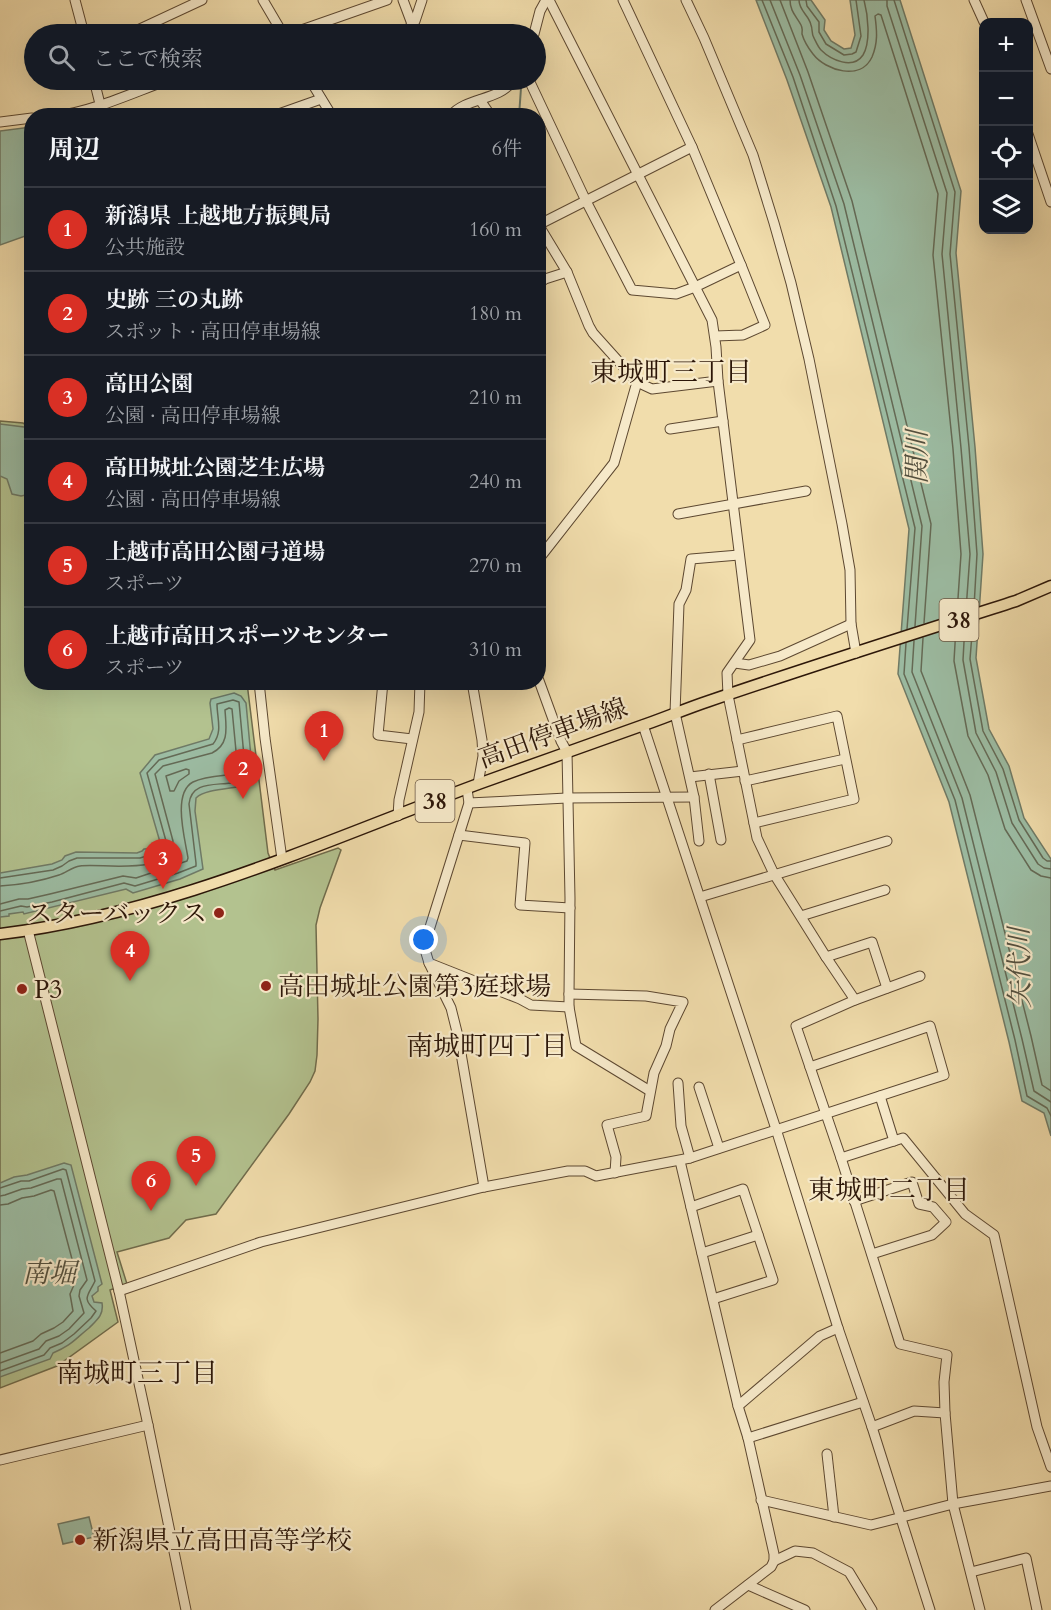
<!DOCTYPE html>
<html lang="ja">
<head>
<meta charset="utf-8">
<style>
	:root { --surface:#171b24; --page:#20242c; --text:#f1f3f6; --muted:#9ea1a6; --line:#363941; --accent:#d93025 }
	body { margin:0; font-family:Cardo,"Noto Serif JP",serif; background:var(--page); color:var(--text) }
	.controls { position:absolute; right:18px; top:18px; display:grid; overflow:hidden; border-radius:12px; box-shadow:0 6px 24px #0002 }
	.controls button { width:54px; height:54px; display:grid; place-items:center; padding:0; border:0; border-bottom:2px solid var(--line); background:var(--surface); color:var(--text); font:30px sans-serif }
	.you { position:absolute; left:424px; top:940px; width:21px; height:21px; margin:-15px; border:4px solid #fff; border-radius:50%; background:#1a73e8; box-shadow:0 0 0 9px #1a73e833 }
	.badge { display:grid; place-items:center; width:39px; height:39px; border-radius:50%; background:var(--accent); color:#fff; font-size:20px; font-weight:700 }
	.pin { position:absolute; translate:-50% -50px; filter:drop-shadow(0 2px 3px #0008) }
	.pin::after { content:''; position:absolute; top:32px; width:21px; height:18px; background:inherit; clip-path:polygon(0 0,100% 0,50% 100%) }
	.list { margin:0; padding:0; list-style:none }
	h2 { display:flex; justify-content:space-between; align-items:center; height:78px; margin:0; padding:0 24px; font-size:26px }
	h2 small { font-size:20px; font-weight:400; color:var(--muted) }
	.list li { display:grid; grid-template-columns:39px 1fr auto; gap:18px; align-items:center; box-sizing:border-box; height:84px; padding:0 24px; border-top:2px solid var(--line) }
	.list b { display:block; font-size:22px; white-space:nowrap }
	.list p { margin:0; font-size:20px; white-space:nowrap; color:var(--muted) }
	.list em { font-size:20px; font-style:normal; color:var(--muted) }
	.icon { flex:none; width:33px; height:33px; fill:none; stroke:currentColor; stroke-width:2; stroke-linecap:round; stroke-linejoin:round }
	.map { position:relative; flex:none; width:1051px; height:1610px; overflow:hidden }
	.search { position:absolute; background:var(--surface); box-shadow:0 6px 24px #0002; left:24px; top:24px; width:522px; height:66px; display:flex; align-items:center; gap:15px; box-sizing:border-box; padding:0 21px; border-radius:33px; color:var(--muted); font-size:22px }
	.panel { position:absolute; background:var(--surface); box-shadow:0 6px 24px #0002; left:24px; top:108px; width:522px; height:582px; border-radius:24px }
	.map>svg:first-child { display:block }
	.green { fill:#b3c28f; stroke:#706c4c; stroke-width:1.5 }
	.water { fill:#9cbda4; stroke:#6f7a66; stroke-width:1.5 }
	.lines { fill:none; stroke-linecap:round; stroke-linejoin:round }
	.shore { stroke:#646a56; stroke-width:1.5 }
	.stream { stroke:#6f7a66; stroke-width:2 }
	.minor-casing { stroke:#5d4831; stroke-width:11 }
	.major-casing { stroke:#2c1608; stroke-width:13 }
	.minor { stroke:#f6e9c9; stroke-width:9 }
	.major { stroke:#f1ddac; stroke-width:10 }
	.poi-dot { fill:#8f2418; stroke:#f6e9c9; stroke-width:2 }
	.labels { text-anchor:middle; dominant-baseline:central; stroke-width:4.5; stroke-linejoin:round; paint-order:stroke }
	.shield { fill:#f6e9c9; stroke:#695542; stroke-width:1.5 }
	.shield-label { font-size:24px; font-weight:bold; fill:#2c1608 }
	.street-label { font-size:26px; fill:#2c1608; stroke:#f6e9c9 }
	.poi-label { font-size:26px; fill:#2c1608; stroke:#f6e9c9; text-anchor:start }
	.neighbourhood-label { font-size:27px; fill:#2c1608; stroke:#f6e9c9 }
	.water-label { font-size:27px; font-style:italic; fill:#53503f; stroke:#f6e9c9 }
</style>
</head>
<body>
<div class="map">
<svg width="1051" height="1610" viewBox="0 0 1051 1610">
	<rect width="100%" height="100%" fill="#f1ddac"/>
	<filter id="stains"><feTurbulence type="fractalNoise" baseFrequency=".00333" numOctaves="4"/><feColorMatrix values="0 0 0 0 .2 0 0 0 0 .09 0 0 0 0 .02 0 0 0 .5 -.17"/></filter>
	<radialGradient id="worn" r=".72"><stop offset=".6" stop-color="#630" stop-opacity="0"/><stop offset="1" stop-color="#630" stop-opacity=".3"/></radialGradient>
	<path class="green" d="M0,421L23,423L31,428L32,682L247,683L268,853L275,870L338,848L341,850L320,908L316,925L318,1019L317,1055L315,1071L310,1082L289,1114L216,1214L186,1220L169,1238L117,1252L127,1284L110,1290L118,1322L57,1366L0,1388Z"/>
	<g class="water">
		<path d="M756,0H811L825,20L824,30L831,41L844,49L851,48L855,35L850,0H900L961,191L956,253L975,447L983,554L976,658L989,729L1009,766L1024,818L1051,859V1136L1044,1113L1022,1101L1009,1042L949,802L898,674L909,529L831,207L787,80Z"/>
		<path d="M31,127V234L0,245V131Z"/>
		<path d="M0,424L24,427L31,432V494L21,496L12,494L7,479L0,476Z"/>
		<path d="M234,693L241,696L246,703L253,779L251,784C236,789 206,788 196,798L195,811L203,869L180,879L133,893L126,889L24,914L23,912L9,914V916L0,917V873L52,864L62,860L65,856L76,852L137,853L142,851L144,849C151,848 157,851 160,842L140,773L155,755L209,739L213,729L210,703L211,699Z"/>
		<path d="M64,1163L71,1165L102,1284L98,1287V1291L92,1296L94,1302L102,1303C104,1315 97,1320 89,1328C74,1340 72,1345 53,1353L50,1359L0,1377V1183L14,1177L27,1175Z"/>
		<path d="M89,1517L94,1537L63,1544L58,1524Z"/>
	</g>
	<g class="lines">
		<g class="shore">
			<path d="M762,0L793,77L836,206L915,528L907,629"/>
			<path d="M770,0L800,75L844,204L922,526L915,626"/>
			<path d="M780,0L808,72L852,201L931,524L924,623"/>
			<path d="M790,0C790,11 796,16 801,25C803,29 802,29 802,34C804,41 809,49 813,54C826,71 861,81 872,57C878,43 877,31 875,16L878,14L881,15L938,194L933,255L953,449L961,554L957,613"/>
			<path d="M799,0C799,11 809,15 811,25C813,30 811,33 814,38C816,42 818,47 821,50C831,60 853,70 863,55C871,42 868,15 864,0"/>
			<path d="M806,0L807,6L819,22V32L826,44L844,55L852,54L856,52L861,36L856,0"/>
			<path d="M887,0V6L947,193L942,254L961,448L970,554L966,610"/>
			<path d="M894,0L955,192L950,254L969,447L977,554L974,607"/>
			<path d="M973,622L970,659L983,731L1003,769L1019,820L1043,858L1047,861H1051"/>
			<path d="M965,624L963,660L976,733L996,772L1012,823L1038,864L1044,868L1051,869"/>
			<path d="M956,627L954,661L968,736L988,775L1005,829L1031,870L1041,876L1051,878"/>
			<path d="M923,638L921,671L970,795L1031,1036L1042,1085L1051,1091"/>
			<path d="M914,641L912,672L962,798L1022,1039L1034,1091L1051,1102"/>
			<path d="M906,643L904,674L955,800L1015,1040L1027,1096L1047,1108L1051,1116"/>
			<path d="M186,769L189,770V774L179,781L174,791H170L166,776Z"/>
			<path d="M0,878L53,870L62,866L69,861L77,858H140L160,852L165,846L166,841L147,773L159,760L213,744C223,732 217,718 217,704L233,700L239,702L246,778C228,790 192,775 189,804L196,863V866L178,873L135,886L124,883L52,902L27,907L21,906L0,911"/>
			<path d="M0,886C19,885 41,881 59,875C66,873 72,867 80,866C103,863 171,877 173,841L155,774L163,766L212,753C230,744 226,727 225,710L229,708L232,709L238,772L236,774C223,776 206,776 193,782C172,793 185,839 188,858L187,861L136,878L123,876L50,894L28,899H19L0,904"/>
			<path d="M0,1188L21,1181H29L63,1169L66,1170L95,1281C88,1296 81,1298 96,1311L91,1318L74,1334L62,1343L50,1348L44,1355L0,1371"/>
			<path d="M0,1196L5,1195L22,1189L31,1188L57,1179H61L87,1280L80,1290L79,1296L84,1313L69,1329L59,1336L46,1341L39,1349L0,1363"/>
			<path d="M0,1205L8,1204L22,1198L34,1196L51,1190L54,1191L77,1278L70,1294L73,1311L63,1322L54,1328L41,1334L33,1341L0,1353"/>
		</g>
		<g class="stream">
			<path d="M519,116L521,88"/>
			<path d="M538,211L539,214"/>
		</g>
		<defs>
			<g id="minor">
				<path d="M75,0L84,34"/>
				<path d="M263,0L283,34"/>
				<path d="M403,0L412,24"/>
				<path d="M549,0L712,320L716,347L718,381L750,640L727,673L728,695L757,838L774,874L826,957L855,1000"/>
				<path d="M686,0L704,38L753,155L774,223L791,283L809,359L842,524L850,570L851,624L856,653"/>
				<path d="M974,0L984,22"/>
				<path d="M1026,0L1051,69"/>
				<path d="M129,34L202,0"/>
				<path d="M290,34L387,0"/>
				<path d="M404,34L415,21L422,0"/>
				<path d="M534,34L540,11L546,0"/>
				<path d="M94,80L103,116"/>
				<path d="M310,80L332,116"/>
				<path d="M529,80L586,201L632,290L676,294L695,287L741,265L692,147L623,0"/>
				<path d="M480,100L491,116"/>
				<path d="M56,116C94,111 132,93 168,80"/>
				<path d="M273,116L321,99"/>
				<path d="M450,116C468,96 497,102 514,80"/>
				<path d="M0,122L32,118"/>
				<path d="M1028,134L1051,202"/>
				<path d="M538,224L567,272L589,326L593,333L637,382L652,389L718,381"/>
				<path d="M538,225L692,147"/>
				<path d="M538,284L545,279L567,272"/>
				<path d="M715,336L743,335L765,325L741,265"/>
				<path d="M670,429L723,421"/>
				<path d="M678,514L806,491"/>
				<path d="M538,560L614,463L637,382"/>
				<path d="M735,663L749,665L780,656L851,624"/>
				<path d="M538,678L561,741L567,752L570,898L569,994V1007L576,1046L650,1091"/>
				<path d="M259,682L265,738L282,859"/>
				<path d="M383,682L378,735L412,739"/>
				<path d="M472,682L482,740L483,756L478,784"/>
				<path d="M643,725L776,1129L838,1328L872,1427L930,1610"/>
				<path d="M737,740L837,716L854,799L754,823"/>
				<path d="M709,774L721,840"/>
				<path d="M690,777L743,771"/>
				<path d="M745,781L845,759"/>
				<path d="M467,789L469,803L425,943L426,953L429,963L451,1008L458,1036L484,1187"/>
				<path d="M469,803L567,798L694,797"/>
				<path d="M398,816L399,800L419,712L420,682"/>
				<path d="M459,835L525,843L520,905L570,908"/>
				<path d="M699,841L694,797L675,713L679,604L686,590L691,559L739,555"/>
				<path d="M700,897L887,841"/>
				<path d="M801,916L885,890"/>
				<path d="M28,930L119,1291L148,1425L186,1610"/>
				<path d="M826,957L872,942L887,988"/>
				<path d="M429,963L520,999L531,1005L569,1007"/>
				<path d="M920,976L855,1000L796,1026L841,1158L900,1344L947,1355L944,1382L945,1413L953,1504L980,1610"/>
				<path d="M569,994L646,996L683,1002L670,1029L666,1046L654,1073L646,1116L607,1125L616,1157L615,1173"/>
				<path d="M678,1083L681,1126L690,1158"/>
				<path d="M699,1087L719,1148"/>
				<path d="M880,1096L894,1141"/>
				<path d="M841,1158L903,1138L965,1214L994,1235L1037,1427L1051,1467"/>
				<path d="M680,1161L738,1406L748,1438L774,1554V1561L771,1567L715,1610"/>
				<path d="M854,1201L912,1182L919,1204L933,1207L946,1222L932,1235L872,1254"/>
				<path d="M691,1207L743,1189L773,1280L713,1299"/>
				<path d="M702,1253L758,1235"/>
				<path d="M119,1291L261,1242L484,1187L568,1171H585L596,1176L690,1158L944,1075L930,1026L810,1067"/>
				<path d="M738,1406L820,1336L838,1328"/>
				<path d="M872,1427L914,1411L945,1413"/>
				<path d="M748,1438L863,1402"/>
				<path d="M827,1454L834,1517"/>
				<path d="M0,1460L148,1425"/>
				<path d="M761,1500L871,1525L953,1504L1051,1486"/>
				<path d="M774,1561L795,1551L813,1553L849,1572L872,1610"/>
				<path d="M971,1572L1026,1558L1037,1610"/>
				<path d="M748,1585L805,1610"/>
			</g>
			<path id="major" d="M0,934C168,914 324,841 481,783C533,764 586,746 638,727C662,719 685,709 709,701C811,666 913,634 1016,601L1051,586"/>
		</defs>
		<use href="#minor" class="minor-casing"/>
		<use href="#major" class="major-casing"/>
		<use href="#minor" class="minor"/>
		<use href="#major" class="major"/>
	</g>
	<g class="poi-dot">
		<circle cx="219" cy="913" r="6"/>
		<circle cx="266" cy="986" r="6"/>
		<circle cx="22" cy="989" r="6"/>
		<circle cx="80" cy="1540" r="6"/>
	</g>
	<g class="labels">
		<g class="shield">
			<rect x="939.5" y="599" width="39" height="42" rx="4.5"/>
			<rect x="415.5" y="780" width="39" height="42" rx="4.5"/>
		</g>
		<g class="shield-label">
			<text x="959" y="620">38</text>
			<text x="435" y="801">38</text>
		</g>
		<g class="street-label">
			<text transform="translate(553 733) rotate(-20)">高田停車場線</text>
		</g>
		<g class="poi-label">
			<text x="207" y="913" text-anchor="end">スターバックス</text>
			<text x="278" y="986">高田城址公園第3庭球場</text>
			<text x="34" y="989">P3</text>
			<text x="92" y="1540">新潟県立高田高等学校</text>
		</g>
		<g class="neighbourhood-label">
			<text x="671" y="372">東城町三丁目</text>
			<text x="487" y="1046">南城町四丁目</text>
			<text x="889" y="1190">東城町二丁目</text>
			<text x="137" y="1373">南城町三丁目</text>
		</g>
		<g class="water-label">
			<text transform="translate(917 457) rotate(-90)">関川</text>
			<text transform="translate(1020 968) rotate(-91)">矢代川</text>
			<text x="49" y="1273">南堀</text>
		</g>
	</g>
	<rect width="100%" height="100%" filter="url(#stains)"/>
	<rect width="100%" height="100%" fill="url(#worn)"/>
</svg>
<div class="controls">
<button>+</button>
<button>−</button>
<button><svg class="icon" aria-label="locate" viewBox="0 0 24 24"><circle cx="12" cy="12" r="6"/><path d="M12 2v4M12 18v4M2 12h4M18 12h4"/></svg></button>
<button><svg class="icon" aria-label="layers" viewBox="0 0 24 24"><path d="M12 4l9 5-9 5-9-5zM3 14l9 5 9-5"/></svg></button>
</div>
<div class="you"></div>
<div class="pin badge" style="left:324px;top:761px">1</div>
<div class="pin badge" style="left:243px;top:799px">2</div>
<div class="pin badge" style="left:163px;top:889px">3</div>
<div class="pin badge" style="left:130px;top:981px">4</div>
<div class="pin badge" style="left:196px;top:1186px">5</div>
<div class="pin badge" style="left:151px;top:1211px">6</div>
<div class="search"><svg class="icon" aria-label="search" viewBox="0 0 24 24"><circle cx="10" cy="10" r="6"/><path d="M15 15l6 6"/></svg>ここで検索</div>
<section class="panel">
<h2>周辺<small>6件</small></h2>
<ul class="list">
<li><span class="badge">1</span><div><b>新潟県 上越地方振興局</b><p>公共施設</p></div><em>160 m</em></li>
<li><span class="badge">2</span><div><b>史跡 三の丸跡</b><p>スポット · 高田停車場線</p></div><em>180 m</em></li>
<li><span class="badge">3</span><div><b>高田公園</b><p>公園 · 高田停車場線</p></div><em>210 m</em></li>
<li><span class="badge">4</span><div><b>高田城址公園芝生広場</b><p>公園 · 高田停車場線</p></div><em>240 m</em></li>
<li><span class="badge">5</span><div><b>上越市高田公園弓道場</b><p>スポーツ</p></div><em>270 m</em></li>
<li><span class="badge">6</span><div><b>上越市高田スポーツセンター</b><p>スポーツ</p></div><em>310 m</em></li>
</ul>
</section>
</div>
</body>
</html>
